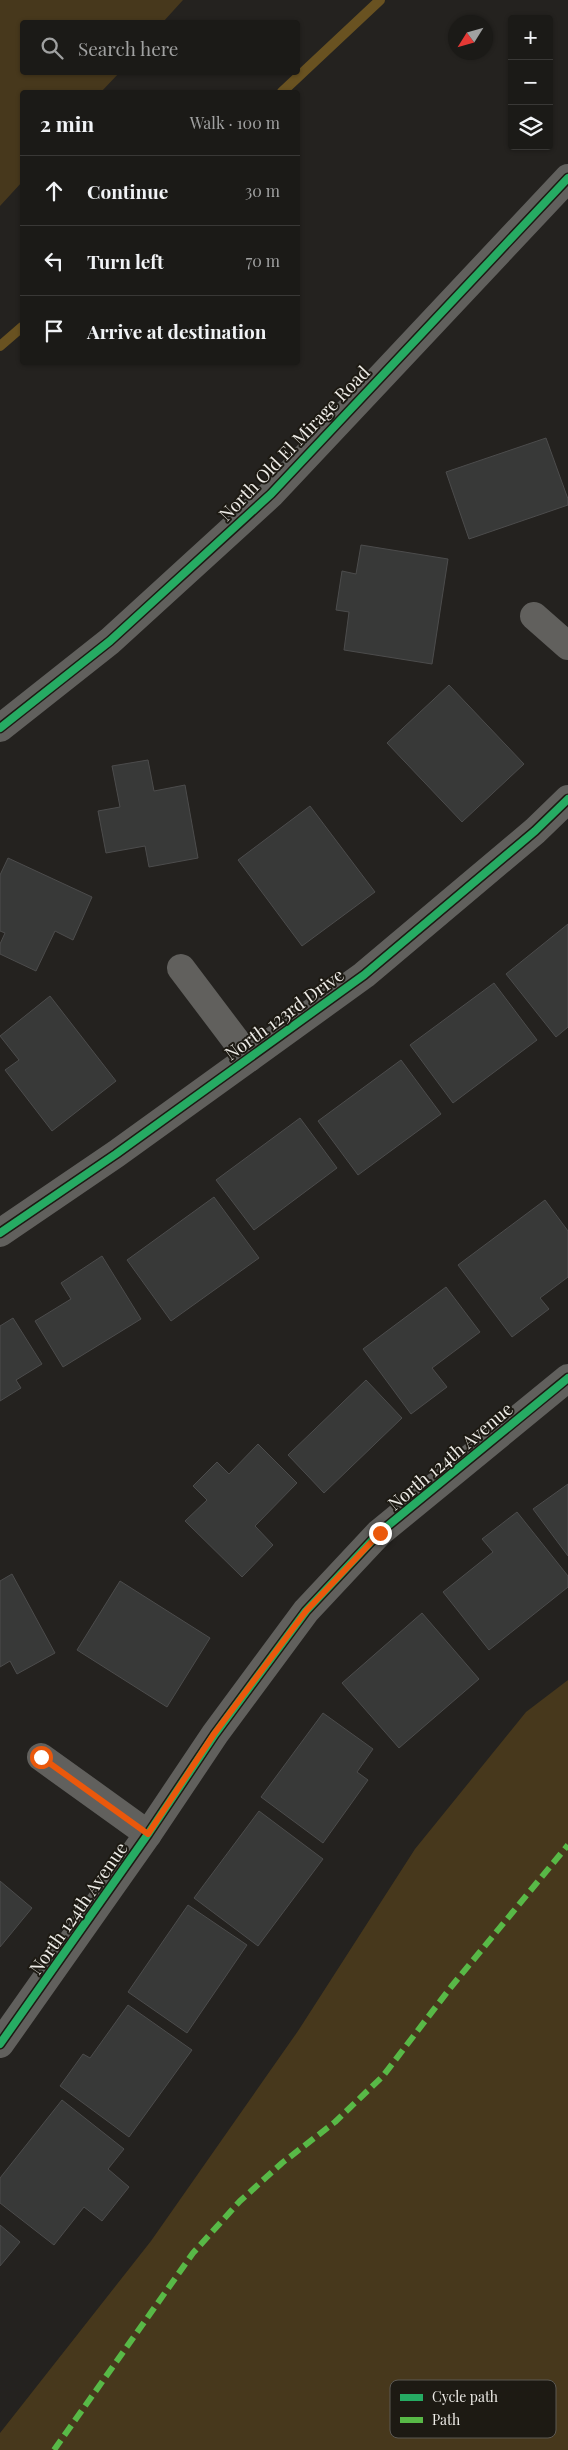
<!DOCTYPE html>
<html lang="en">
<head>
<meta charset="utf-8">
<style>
	:root { --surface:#1b1a17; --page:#282724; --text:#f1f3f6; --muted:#a0a1a1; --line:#393836 }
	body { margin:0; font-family:"Playfair Display",serif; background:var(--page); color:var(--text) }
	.controls { position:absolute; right:15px; top:15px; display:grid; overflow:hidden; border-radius:5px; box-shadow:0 1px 4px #0004 }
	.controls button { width:45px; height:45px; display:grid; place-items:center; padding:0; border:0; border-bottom:1px solid var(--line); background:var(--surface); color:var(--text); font:25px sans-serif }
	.compass { position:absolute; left:448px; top:15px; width:45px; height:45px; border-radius:50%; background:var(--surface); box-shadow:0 1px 4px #0004; rotate:233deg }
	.stop { position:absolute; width:15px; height:15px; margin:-11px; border:4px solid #ea580c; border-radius:50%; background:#fff }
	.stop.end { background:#ea580c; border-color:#fff; box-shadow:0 1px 5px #0008 }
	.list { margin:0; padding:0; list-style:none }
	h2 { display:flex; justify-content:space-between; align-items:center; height:65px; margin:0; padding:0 20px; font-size:21px }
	h2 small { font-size:16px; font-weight:400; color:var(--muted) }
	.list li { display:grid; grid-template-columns:32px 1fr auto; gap:15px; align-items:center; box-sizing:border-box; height:70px; padding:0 20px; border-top:1px solid var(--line) }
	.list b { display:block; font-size:19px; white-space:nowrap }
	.list em { font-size:16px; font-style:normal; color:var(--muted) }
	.icon { flex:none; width:28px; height:28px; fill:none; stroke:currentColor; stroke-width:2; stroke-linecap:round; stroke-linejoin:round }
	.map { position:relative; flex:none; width:568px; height:2450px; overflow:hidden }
	.search { position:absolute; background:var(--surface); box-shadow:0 1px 4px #0004; left:20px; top:20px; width:280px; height:55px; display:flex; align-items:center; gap:12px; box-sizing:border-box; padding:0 18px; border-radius:5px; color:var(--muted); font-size:19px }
	.panel { position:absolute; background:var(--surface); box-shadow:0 1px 4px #0004; left:20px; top:90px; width:280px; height:275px; border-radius:5px }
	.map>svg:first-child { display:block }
	.green { fill:#47381c }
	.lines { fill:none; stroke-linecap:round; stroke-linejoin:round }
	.stream { stroke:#695221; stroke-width:10 }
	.building { fill:#383938; stroke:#4c4c4c }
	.minor { stroke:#61605d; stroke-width:28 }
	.quiet { stroke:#58b947; stroke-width:6; stroke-dasharray:12 6; stroke-linecap:butt }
	.cycleway-casing { stroke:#1d1a13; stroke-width:11 }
	.cycleway { stroke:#26ab63; stroke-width:8 }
	.route { stroke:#ea580c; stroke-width:6 }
	.labels { text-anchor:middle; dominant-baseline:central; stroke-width:4; stroke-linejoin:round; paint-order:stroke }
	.street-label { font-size:18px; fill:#eeece7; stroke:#1d1a13 }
	.key { fill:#1d1a13; stroke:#5c5953; stroke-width:1 }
	.key-label { font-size:14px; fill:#eeece7 }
</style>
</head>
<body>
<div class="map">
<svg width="568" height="2450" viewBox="0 0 568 2450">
	<rect width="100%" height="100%" fill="#24221f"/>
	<g class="green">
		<path d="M0,0H183L163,22H22V72L119,73L101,92H22V182L0,206Z"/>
		<path d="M568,1680V2450H0V2433L151,2241L298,2031L415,1849L526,1712Z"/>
	</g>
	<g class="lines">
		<g class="stream">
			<path d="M282,92L380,0"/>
			<path d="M0,346L22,327"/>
		</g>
	</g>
	<g class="building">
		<path d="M546,438L568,499V505L469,539L446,472Z"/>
		<path d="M361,545L448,559L432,664L344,650L349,612L336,610L342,571L356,574Z"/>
		<path d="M449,685L524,764L462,822L387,743Z"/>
		<path d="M148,760L154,791L185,785L198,858L149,867L145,846L106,853L98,811L120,807L112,766Z"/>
		<path d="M310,806L375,892L302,946L238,860Z"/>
		<path d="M8,858L92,897L73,940L55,931L36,971L0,954V944L5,933L0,931V875Z"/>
		<path d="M568,924V1027L556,1037L506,974Z"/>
		<path d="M494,983L537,1040L453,1103L410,1045Z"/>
		<path d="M50,996L116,1081L52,1131L5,1070L19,1060L0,1036Z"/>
		<path d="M401,1060L441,1114L358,1175L318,1121Z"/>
		<path d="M300,1118L337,1168L254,1230L216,1180Z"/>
		<path d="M214,1197L259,1258L171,1321L127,1260Z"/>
		<path d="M545,1200L568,1231V1277L540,1298L549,1309L512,1337L458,1265Z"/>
		<path d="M102,1256L141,1319L63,1367L35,1321L71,1299L61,1283Z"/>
		<path d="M446,1287L480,1332L432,1368L447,1387L411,1414L363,1349Z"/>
		<path d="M13,1318L42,1364L16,1380L21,1388L0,1401V1326Z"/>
		<path d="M366,1380L402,1418L324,1493L288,1455Z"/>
		<path d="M258,1444L297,1483L255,1526L273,1545L242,1577L185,1521L207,1500L193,1486L217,1462L229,1474Z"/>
		<path d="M568,1484V1556L533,1509Z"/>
		<path d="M517,1512L568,1576V1587L489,1650L443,1592L493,1552L482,1539Z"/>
		<path d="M12,1574L55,1653L17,1674L10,1661L0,1667V1581Z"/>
		<path d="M120,1581L210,1638L167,1707L77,1650Z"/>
		<path d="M422,1613L479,1679L399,1748L342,1683Z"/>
		<path d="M323,1713L373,1749L357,1772L368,1780L323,1843L261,1797Z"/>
		<path d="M259,1811L323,1859L258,1946L194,1898Z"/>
		<path d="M0,1881L32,1908L0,1947Z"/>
		<path d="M188,1905L247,1945L187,2033L128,1992Z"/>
		<path d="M128,2005L192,2050L129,2137L60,2086L83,2054L90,2058Z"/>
		<path d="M62,2100L124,2149L108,2169L129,2187L102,2221L84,2207L54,2245L0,2203V2178Z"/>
		<path d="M0,2225L20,2242L0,2266Z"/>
	</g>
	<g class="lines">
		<g class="minor">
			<path d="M534,616L568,646"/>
			<path d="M0,728L110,641L271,494L568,178"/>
			<path d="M181,968L249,1058"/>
			<path d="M0,1233L116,1154L364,975L535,831L568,799"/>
			<path d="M41,1757L148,1834"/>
			<path d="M0,2044L148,1834L215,1734L306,1611L379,1533L568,1378"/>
		</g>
		<path class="quiet" d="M54,2450L193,2253L240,2201L282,2163L335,2122L383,2076L451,1987L568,1845"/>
		<defs>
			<g id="cycleway">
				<path d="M0,728L110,641L271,494L568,178"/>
				<path d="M0,1233L116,1154L364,975L535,831L568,799"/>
				<path d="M0,2044L148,1834L215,1734L306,1611L379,1533L568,1378"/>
			</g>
		</defs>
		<use href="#cycleway" class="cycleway-casing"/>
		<use href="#cycleway" class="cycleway"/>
	</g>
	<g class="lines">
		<path class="route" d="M41,1757L148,1834L214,1734L306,1611L380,1533"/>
	</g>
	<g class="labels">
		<g class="street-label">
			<text transform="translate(294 443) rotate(-46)">North Old El Mirage Road</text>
			<text transform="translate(284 1014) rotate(-36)">North 123rd Drive</text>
			<text transform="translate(450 1456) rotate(-40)">North 124th Avenue</text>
			<text transform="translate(78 1908) rotate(-55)">North 124th Avenue</text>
		</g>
	</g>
	<rect x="390" y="2380" width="166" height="58" rx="8" class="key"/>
	<rect x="400" y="2394" width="23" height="7" fill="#26ab63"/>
	<rect x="400" y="2417" width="23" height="6" fill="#58b947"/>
	<g class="key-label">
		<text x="432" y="2402">Cycle path</text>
		<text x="432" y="2425">Path</text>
	</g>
</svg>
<div class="controls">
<button>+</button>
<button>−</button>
<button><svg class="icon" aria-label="layers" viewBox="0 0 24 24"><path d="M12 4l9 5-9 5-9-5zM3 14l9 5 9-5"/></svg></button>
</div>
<svg class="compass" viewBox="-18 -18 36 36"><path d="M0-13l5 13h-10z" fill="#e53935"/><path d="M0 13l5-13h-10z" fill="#a0a1a1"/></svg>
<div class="stop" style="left:41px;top:1757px"></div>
<div class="stop end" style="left:380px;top:1533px"></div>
<div class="search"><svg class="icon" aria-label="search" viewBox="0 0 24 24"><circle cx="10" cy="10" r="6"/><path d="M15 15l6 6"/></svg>Search here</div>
<section class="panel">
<h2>2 min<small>Walk · 100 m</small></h2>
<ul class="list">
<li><svg class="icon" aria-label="ahead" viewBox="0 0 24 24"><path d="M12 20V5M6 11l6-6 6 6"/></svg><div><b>Continue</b></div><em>30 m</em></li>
<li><svg class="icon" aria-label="left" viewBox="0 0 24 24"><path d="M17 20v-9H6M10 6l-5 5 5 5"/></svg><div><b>Turn left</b></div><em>70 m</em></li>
<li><svg class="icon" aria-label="arrive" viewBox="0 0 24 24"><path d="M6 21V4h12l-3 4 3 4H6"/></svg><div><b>Arrive at destination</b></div></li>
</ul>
</section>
</div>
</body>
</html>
